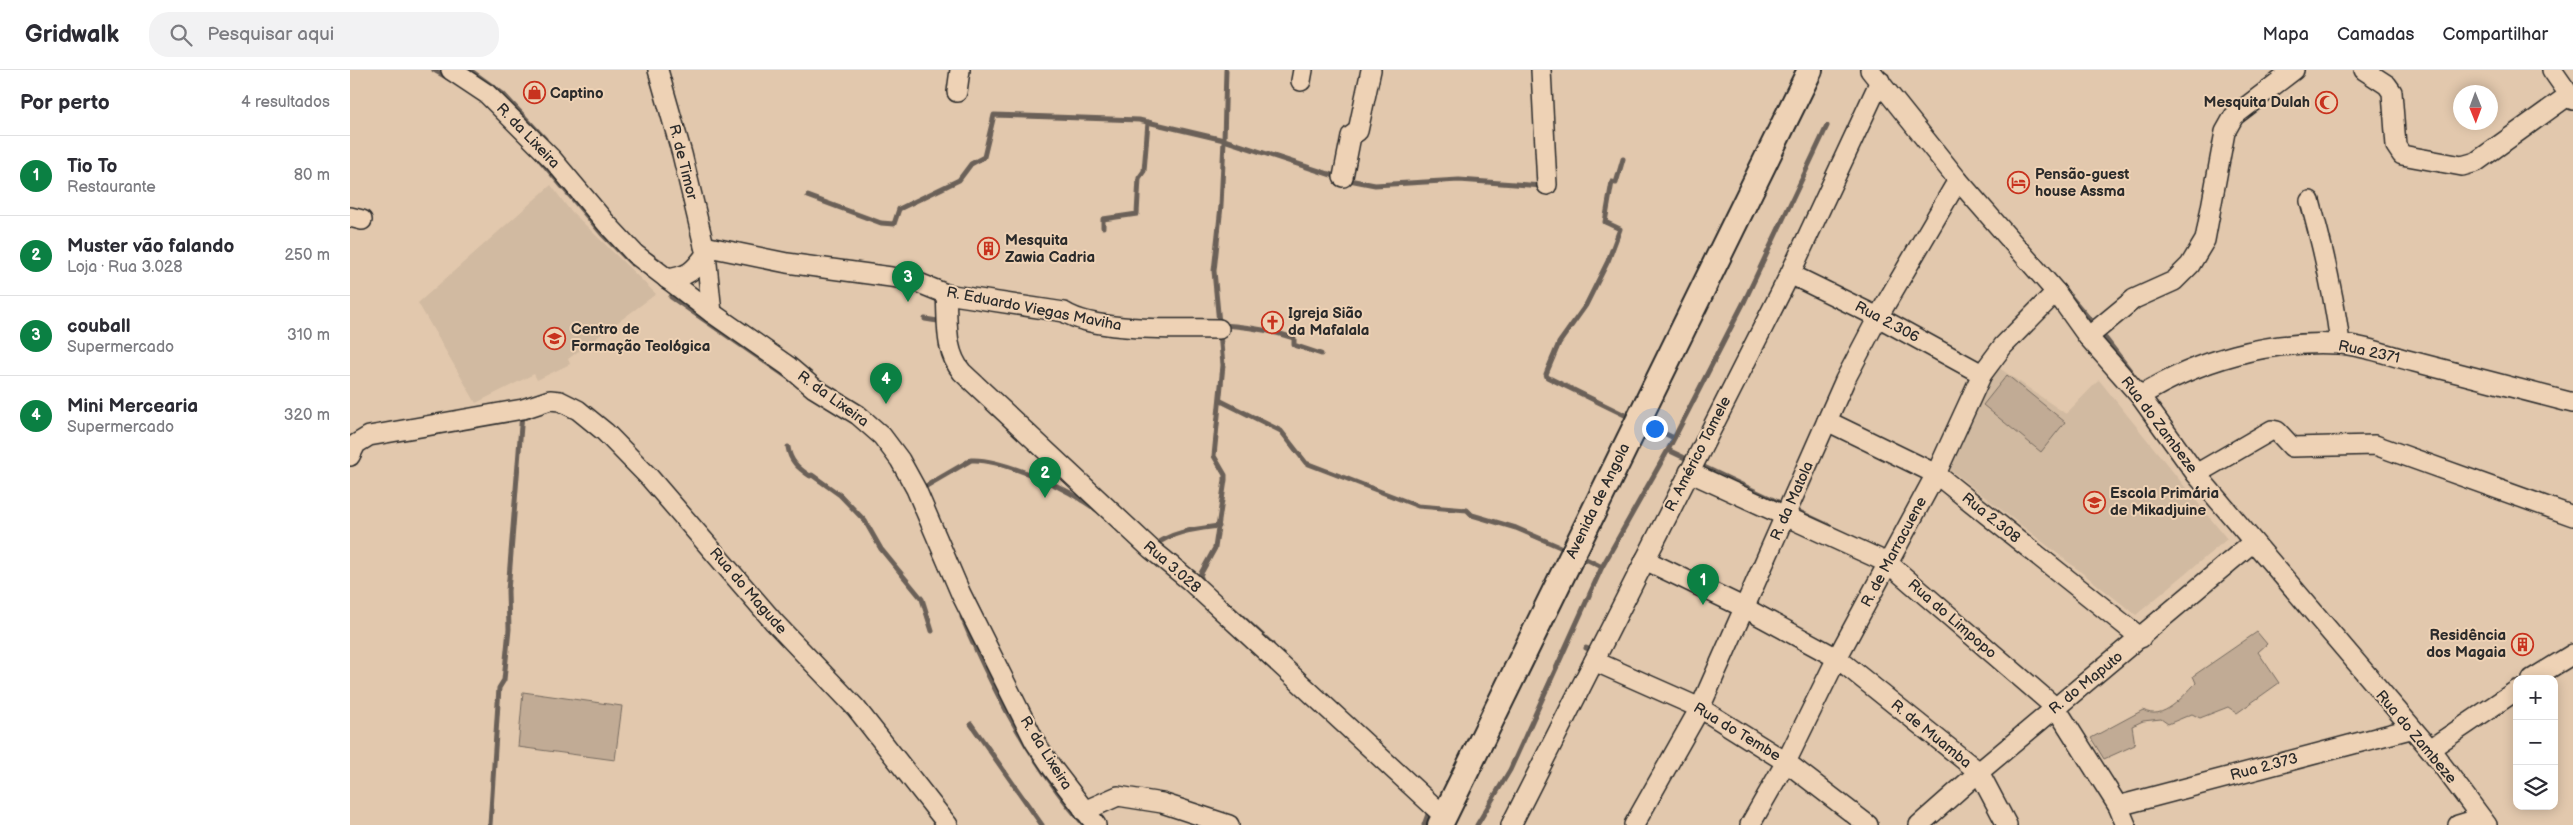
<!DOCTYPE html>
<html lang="pt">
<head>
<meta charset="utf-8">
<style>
	:root { --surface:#fff; --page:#f2f2f3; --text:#2b2b33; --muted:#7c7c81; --line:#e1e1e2; --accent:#0b8043 }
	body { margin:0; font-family:"Balsamiq Sans",sans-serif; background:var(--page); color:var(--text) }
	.controls { position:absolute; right:15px; bottom:15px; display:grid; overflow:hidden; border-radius:10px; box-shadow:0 2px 12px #0003 }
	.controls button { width:45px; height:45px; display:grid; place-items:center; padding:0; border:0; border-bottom:1px solid var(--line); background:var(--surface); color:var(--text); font:25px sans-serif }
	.compass { position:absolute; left:2103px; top:15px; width:45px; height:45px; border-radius:50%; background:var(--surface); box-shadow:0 2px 12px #0003; rotate:179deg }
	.you { position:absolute; left:1304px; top:358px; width:18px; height:18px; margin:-12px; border:4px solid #fff; border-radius:50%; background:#1a73e8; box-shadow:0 0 0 8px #1a73e833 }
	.badge { display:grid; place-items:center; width:32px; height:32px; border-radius:50%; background:var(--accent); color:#fff; font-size:16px; font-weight:700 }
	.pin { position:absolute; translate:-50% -41px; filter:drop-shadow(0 1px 2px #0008) }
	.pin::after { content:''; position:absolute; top:26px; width:18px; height:15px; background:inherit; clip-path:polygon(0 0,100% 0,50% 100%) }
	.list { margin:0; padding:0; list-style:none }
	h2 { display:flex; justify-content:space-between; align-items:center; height:65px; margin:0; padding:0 20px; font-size:21px }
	h2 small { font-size:16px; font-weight:400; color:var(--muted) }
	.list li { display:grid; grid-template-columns:32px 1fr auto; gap:15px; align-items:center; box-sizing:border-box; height:80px; padding:0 20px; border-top:1px solid var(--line) }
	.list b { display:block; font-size:19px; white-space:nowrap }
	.list p { margin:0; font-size:16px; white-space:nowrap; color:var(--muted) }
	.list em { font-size:16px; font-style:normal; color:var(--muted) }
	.icon { flex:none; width:28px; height:28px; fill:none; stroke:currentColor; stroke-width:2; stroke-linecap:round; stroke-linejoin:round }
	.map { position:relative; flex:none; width:2223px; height:755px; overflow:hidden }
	header { display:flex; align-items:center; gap:30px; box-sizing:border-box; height:70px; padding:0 25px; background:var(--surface); border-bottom:1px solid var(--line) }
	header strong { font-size:24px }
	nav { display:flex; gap:28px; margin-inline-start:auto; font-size:18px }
	.search { width:350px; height:45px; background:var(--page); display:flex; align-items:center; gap:12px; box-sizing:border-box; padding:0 18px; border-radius:20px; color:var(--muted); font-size:19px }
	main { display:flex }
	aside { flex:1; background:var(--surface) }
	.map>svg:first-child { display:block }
	.built { fill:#d1baa1 }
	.green { fill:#c1ab95; stroke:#766b60 }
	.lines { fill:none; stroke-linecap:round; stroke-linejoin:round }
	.stream { stroke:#6b6158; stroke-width:5 }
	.minor-casing { stroke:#2b2b2b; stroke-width:22 }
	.major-casing { stroke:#2b2b2b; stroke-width:28 }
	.minor { stroke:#eed2b5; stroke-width:19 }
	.major { stroke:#eed2b5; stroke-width:24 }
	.labels { text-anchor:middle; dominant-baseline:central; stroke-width:4; stroke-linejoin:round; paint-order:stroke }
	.poi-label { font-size:15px; font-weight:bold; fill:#2b2b2b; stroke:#eed2b5; text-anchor:start }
	.street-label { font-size:15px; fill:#2b2b2b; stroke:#eed2b5 }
</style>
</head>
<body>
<header>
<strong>Gridwalk</strong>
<div class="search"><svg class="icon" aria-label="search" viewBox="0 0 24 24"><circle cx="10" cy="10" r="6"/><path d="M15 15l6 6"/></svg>Pesquisar aqui</div>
<nav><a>Mapa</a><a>Camadas</a><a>Compartilhar</a></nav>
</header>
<main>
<aside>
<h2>Por perto<small>4 resultados</small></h2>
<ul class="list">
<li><span class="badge">1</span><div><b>Tio To</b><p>Restaurante</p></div><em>80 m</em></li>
<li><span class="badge">2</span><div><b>Muster vão falando</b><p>Loja · Rua 3.028</p></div><em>250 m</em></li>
<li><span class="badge">3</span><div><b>couball</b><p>Supermercado</p></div><em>310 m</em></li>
<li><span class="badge">4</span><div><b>Mini Mercearia</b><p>Supermercado</p></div><em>320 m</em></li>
</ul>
</aside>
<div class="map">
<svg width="2223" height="755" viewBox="0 0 2223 755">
	<rect width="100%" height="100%" fill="#e2c8ad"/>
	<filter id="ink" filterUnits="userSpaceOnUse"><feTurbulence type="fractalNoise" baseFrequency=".02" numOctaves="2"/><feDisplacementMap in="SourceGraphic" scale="10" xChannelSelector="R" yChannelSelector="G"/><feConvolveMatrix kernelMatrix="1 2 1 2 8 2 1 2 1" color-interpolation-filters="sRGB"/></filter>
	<g filter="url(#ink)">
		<g class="built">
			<path d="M201,115L218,138L306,224L218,289L220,294L187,310L184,304L126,333L68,233Z"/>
			<path d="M1642,293L1716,344L1749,310L1877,469L1786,545L1594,395Z"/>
		</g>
		<g class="green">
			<path d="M1657,305L1715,352L1691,382L1633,335Z"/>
			<path d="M1907,562L1917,574L1908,582L1929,613L1887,643L1878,637L1850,648L1842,644L1818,654L1811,649L1793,651L1782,656L1785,675L1754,689L1741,668L1793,640C1813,652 1833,626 1846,613L1843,606Z"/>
			<path d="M173,622L272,636L265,690L168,677Z"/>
		</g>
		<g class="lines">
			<g class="stream">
				<path d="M84,0L98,8"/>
				<path d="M120,0L153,24L195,69"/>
				<path d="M876,0L874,70L994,109L1025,115L1109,110L1193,116"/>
				<path d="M1273,89L1266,113L1262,112L1255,152L1270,159L1258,191L1236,235L1209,273L1196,304L1197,307L1283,349"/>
				<path d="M190,90L252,164L282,194"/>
				<path d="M458,126L531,153L544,154L549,139L609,110L621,94L634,87L644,45L789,50L874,70L871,136L864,201L873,295L864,386L875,405V410L865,478L850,505L853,513"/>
				<path d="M753,157V149L787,144L789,108L794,101L798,52"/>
				<path d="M299,184L311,192"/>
				<path d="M321,227L440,309"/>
				<path d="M1721,227L1743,253"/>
				<path d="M575,249L594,252"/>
				<path d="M871,255C897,256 919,260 944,268V275L971,284"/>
				<path d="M1756,269L1782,303"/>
				<path d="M871,331L931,361L956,393L1068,436L1117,440L1122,445L1166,458L1217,480"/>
				<path d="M1293,353L1324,368"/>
				<path d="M438,377C440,391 448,398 460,406L462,405L490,425L515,451L531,479L572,529L582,561"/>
				<path d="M1318,380L1477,455"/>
				<path d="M571,419L621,390C648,388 707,414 730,429C737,433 743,438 750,442"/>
				<path d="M804,476C822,461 847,459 869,456"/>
				<path d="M1230,486L1252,497"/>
				<path d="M877,533L922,574"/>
				<path d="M612,547C643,622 681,693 734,755"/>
				<path d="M1236,578L1245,582"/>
				<path d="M621,654L692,755"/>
				<path d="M140,755L149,618L154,610L159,559L158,521L172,343"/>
				<path d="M1074,755L1080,739"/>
				<path d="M1127,755L1160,700L1252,497L1318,380L1395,230L1477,56"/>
			</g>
			<defs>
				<g id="minor">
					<path d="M101,0L137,24L203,90L256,153L285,184L362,243L438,296L464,318L508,345L532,366L550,390L566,419L611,524L685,672L703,699L746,755"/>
					<path d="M308,0L332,84L356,184L362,243"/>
					<path d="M1191,0L1197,115"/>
					<path d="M1520,0L1608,110L1706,222L1738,267L1790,326L1846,404L2080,679L2137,755"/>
					<path d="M2014,0L2037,15L2042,22L2046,76L2052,85L2112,96L2126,92L2219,25"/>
					<path d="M2202,0L2223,30"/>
					<path d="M951,11L953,0"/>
					<path d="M607,22L610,0"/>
					<path d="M993,107L1001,66L1008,61L1021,0"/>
					<path d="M1960,131C1973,178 1984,225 1990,273"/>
					<path d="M0,147L12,150"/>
					<path d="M354,176L437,193L541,207L564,211L596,224L714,242C747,263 830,258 869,259"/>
					<path d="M1440,204L1528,247L1632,304"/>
					<path d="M317,209C338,206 343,202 356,184"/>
					<path d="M596,224C598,251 594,281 612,302L801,479L840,511L1094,746"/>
					<path d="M1738,267L1784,229L1824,211L1840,195L1855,170L1875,62L1884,46L1944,0"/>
					<path d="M1790,326C1848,290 1919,270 1988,274C2013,275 2041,286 2065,292C2118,306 2170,319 2223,333"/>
					<path d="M1477,351L1586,404L1791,568"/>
					<path d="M0,386L6,374L19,366L173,339L200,330L210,331L228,340L255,362L299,407L424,552L506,638L598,755"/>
					<path d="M1339,402L1538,493L1706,638L1768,736L1776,755"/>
					<path d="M1846,404L1922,360L1927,361L1942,377L2025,375L2223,446"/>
					<path d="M1295,490L1395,538L1487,588L1629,702L1657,755"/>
					<path d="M1244,591L1350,638L1436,692L1518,755"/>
					<path d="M2182,609L2223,584"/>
					<path d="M2080,679L2167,620"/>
					<path d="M1768,736L2060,659"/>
					<path d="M734,741L768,726L812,733L879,755"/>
					<path d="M1161,755L1440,204L1530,11"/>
					<path d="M1284,755L1350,638L1495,310L1528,247L1608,110"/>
					<path d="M1400,755L1436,692L1487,588L1586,404L1632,304L1653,276L1706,222"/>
					<path d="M1569,755L1629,702L1903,472"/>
					<path d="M2108,755L2131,748"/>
				</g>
				<path id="major" d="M1090,755L1460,0"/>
			</defs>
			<use href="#minor" class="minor-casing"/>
			<use href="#major" class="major-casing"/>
			<use href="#minor" class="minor"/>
			<use href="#major" class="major"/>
		</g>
	</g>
	<defs>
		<symbol id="shop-ring" viewBox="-11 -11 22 22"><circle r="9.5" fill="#eed2b5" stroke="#c8321e" stroke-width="1.5"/><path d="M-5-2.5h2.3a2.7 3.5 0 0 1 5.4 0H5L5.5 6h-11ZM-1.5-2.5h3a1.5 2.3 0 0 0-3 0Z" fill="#c8321e"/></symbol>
		<symbol id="mosque-ring" viewBox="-11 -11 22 22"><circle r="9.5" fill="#eed2b5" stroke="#c8321e" stroke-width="1.5"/><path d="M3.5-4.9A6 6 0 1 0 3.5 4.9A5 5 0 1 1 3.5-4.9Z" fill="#c8321e"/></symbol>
		<symbol id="hotel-ring" viewBox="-11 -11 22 22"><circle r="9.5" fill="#eed2b5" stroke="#c8321e" stroke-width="1.5"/><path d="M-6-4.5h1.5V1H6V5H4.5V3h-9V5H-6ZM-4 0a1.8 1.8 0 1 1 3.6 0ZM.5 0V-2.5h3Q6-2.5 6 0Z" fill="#c8321e"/></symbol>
		<symbol id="building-ring" viewBox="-11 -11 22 22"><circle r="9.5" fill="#eed2b5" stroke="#c8321e" stroke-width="1.5"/><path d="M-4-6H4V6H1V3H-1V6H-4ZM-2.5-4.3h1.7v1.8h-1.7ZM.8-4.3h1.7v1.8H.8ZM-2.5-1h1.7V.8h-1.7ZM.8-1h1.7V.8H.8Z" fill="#c8321e"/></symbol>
		<symbol id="church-ring" viewBox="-11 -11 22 22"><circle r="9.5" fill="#eed2b5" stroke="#c8321e" stroke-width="1.5"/><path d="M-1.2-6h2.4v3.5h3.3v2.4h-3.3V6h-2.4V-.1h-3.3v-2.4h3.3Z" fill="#c8321e"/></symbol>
		<symbol id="school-ring" viewBox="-11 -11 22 22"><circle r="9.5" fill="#eed2b5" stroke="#c8321e" stroke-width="1.5"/><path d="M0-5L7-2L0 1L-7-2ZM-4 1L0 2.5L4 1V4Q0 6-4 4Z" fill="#c8321e"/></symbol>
	</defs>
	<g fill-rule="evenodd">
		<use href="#shop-ring" x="172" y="10" width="25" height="25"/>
		<use href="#mosque-ring" x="1964" y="20" width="25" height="25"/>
		<use href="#hotel-ring" x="1656" y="100" width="25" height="25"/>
		<use href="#building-ring" x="626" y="166" width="25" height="25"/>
		<use href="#church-ring" x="910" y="240" width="25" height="25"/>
		<use href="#school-ring" x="192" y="256" width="25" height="25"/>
		<use href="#school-ring" x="1732" y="420" width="25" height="25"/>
		<use href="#building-ring" x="2160" y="562" width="25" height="25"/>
	</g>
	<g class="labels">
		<g class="poi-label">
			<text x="200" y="23">Captino</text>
			<text x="1960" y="32" text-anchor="end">Mesquita Dulah</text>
			<text x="1685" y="104">Pensão-guest<tspan x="1685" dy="17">house Assma</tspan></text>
			<text x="655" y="170">Mesquita<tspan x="655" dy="17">Zawia Cadria</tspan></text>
			<text x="938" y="243">Igreja Sião<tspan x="938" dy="17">da Mafalala</tspan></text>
			<text x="221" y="259">Centro de<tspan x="221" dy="17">Formação Teológica</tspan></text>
			<text x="1760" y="423">Escola Primária<tspan x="1760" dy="17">de Mikadjuine</tspan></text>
			<text x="2156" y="565" text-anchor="end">Residência<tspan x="2156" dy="17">dos Magaia</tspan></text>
		</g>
		<g class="street-label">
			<text transform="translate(178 66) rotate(46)">R. da Lixeira</text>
			<text transform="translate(333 92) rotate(76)">R. de Timor</text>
			<text transform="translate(684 239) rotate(11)">R. Eduardo Viegas Maviha</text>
			<text transform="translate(1537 252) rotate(28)">Rua 2.306</text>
			<text transform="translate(2019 282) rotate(12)">Rua 2371</text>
			<text transform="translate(483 329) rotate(36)">R. da Lixeira</text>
			<text transform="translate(1809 355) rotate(53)">Rua do Zambeze</text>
			<text transform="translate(1348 384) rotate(-63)">R. Américo Tamele</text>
			<text transform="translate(1248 431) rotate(-64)">Avenida de Angola</text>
			<text transform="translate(1442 431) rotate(-66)">R. da Matola</text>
			<text transform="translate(1641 448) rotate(39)">Rua 2.308</text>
			<text transform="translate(1544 482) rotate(-62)">R. de Marracuene</text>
			<text transform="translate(822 497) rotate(41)">Rua 3.028</text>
			<text transform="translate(398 521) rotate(49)">Rua do Magude</text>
			<text transform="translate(1602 549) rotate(41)">Rua do Limpopo</text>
			<text transform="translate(1736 613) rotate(-39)">R. do Maputo</text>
			<text transform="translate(1387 662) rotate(31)">Rua do Tembe</text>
			<text transform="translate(1581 664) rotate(39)">R. de Muamba</text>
			<text transform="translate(2066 667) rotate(50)">Rua do Zambeze</text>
			<text transform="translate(696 683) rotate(58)">R. da Lixeira</text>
			<text transform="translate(1914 697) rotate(-15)">Rua 2.373</text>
		</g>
	</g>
</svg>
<div class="controls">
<button>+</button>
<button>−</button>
<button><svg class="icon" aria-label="layers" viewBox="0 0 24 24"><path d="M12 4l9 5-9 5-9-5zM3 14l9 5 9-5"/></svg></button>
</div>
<svg class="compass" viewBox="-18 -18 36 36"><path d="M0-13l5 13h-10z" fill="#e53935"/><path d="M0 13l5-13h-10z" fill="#7c7c81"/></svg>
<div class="you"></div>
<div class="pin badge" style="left:1353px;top:535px">1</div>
<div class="pin badge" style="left:695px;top:428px">2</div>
<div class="pin badge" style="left:558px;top:232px">3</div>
<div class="pin badge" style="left:536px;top:334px">4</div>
</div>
</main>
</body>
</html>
